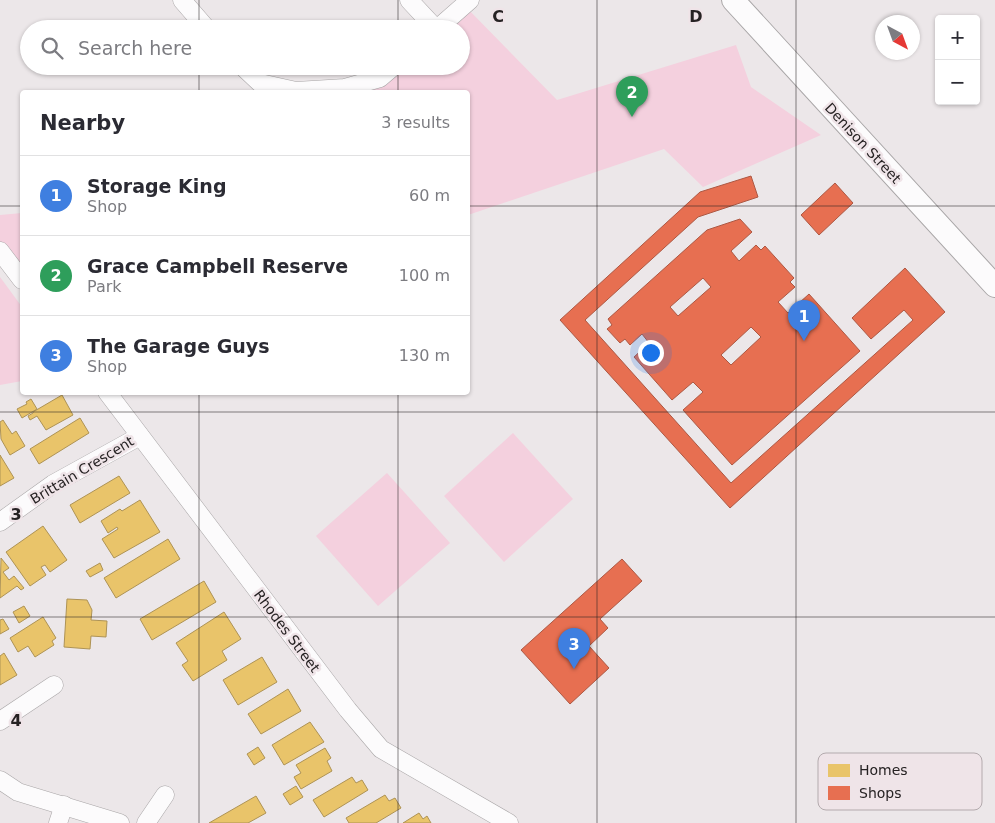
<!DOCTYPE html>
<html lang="en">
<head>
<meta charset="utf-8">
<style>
	:root { --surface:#fff; --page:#f7f7f7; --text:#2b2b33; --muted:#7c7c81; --line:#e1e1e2; --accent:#111827 }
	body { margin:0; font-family:"DejaVu Sans",sans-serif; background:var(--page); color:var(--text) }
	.controls { position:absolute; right:15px; top:15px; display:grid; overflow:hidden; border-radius:5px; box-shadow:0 1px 4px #0004 }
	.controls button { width:45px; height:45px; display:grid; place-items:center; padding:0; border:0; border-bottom:1px solid var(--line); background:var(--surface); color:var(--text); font:25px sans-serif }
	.compass { position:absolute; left:875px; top:15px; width:45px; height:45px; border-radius:50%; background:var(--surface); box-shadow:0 1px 4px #0004; rotate:139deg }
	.you { position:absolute; left:650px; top:352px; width:18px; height:18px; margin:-12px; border:4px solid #fff; border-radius:50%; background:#1a73e8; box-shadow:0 0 0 8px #1a73e833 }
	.badge { display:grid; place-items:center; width:32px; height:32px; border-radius:50%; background:var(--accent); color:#fff; font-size:16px; font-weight:700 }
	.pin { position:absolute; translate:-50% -41px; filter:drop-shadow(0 1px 2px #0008) }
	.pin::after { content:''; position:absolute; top:26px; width:18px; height:15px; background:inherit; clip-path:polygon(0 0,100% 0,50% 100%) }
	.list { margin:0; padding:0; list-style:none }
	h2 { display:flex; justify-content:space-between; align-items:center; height:65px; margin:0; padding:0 20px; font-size:21px }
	h2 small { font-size:16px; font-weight:400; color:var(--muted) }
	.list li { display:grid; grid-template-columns:32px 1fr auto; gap:15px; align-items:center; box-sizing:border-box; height:80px; padding:0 20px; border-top:1px solid var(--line) }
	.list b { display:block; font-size:19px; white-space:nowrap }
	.list p { margin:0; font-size:16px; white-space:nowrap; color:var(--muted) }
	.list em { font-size:16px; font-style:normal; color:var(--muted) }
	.icon { flex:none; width:28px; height:28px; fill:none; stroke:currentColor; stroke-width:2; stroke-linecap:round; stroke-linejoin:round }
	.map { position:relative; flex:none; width:995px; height:823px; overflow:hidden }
	.search { position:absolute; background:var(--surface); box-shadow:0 1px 4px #0004; left:20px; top:20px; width:450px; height:55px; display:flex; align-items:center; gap:12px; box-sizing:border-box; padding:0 18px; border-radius:28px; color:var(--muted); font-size:19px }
	.panel { position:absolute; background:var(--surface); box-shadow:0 1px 4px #0004; left:20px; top:90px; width:450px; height:305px; border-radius:5px }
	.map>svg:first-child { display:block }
	.green { fill:#f4d0de }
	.homes { fill:#e9c46a; stroke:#ae9355 }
	.shops { fill:#e76f51; stroke:#ad5843; fill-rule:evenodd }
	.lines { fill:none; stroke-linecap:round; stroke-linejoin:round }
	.minor-casing { stroke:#a9a6a7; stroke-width:19 }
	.major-casing { stroke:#a9a6a7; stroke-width:24 }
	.minor { stroke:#fcfbfc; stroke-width:18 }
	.major { stroke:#fcfbfc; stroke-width:22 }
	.grid { fill:none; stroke:#262223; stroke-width:1; stroke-opacity:0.55 }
	.labels { text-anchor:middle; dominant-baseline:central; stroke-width:5; stroke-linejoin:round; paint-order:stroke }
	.street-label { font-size:14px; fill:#262223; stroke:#efe4e8 }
	.key { fill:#efe4e8; stroke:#b3aaad; stroke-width:1 }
	.key-label { font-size:14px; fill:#262223 }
	.grid-label { font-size:16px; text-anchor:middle; font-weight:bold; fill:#262223; stroke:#efe4e8; stroke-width:5; stroke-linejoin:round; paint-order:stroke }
</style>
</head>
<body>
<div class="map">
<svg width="995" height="823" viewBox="0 0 995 823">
	<rect width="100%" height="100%" fill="#ece7e9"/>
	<g class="green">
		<path d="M464,5L557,100L736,45L751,87L821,135L703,187L664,149L468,215V92H344L394,66H461V29H437Z"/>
		<path d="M22,213V280L0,251V215Z"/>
		<path d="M0,277L22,307V381L0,385Z"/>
		<path d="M513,433L573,499L504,562L444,496Z"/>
		<path d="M387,473L450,543L378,606L316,536Z"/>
	</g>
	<g class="homes">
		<path d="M62,395L73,415L46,430L37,416L30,420L28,416L33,413V412Z"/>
		<path d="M31,399L37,409L22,418L17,409L27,404L26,402Z"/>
		<path d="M80,418L89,433L39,464L30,449Z"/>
		<path d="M3,420L12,434L16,431L25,446L10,455L1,439L0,422Z"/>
		<path d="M0,455L14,478L0,486Z"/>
		<path d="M119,476L130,493L80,523L70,505Z"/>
		<path d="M140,500L160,532L114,558L102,539L118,529L117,527L108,533L101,521L120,509L122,511Z"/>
		<path d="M43,526L67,560L50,572L45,565L41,567L46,575L30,586L6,552Z"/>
		<path d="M168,539L180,559L116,598L104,578Z"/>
		<path d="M1,558L9,568L3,572L9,580L14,576L24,588L21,590L17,586L0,598Z"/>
		<path d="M100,563L103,570L90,577L86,571Z"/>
		<path d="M204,581L216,602L152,640L140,619Z"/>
		<path d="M67,599L87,600L92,610L91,620L107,621L106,637L91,636L90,649L64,647Z"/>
		<path d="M24,606L30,616L19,623L13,612Z"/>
		<path d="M224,612L241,639L222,651L227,660L193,681L182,665L188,661L176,643Z"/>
		<path d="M43,617L56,638L52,641L54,645L35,657L28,646L18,652L10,638Z"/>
		<path d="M3,619L9,629L0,634V620Z"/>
		<path d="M4,653L17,675L0,685V656Z"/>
		<path d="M262,657L277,682L238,705L223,680Z"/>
		<path d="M288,689L301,711L261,734L248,714Z"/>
		<path d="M310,722L324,742L284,765L272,745Z"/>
		<path d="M258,747L265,758L254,765L247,754Z"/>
		<path d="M325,748L331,758L327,761L332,771L301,789L294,777L301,773L296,765Z"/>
		<path d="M352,777L356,783L362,780L368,790L324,817L313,800Z"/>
		<path d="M296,786L303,797L290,805L283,794Z"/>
		<path d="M385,795L389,801L395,798L401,808L376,823H349L346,818Z"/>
		<path d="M256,796L266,813L248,823H209Z"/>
		<path d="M419,813L423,819L427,816L431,823H403Z"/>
	</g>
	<g class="shops">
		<path d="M751,176L758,197L698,217L585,320L731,483L913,320L904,310L871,339L852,318L905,268L945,312L730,508L560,320L700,192Z"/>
		<path d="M835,183L853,203L819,235L801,215Z"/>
		<path d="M740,219L752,232L731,251L739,261L756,245L761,250L765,246L794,278L790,282L795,287L778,302L788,313L809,294L860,351L732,465L683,410L703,392L693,382L672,400L634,357L649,343L642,334L630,345L625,339L620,343L607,329L612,325L608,319L707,230ZM703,278L711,287L678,316L670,307ZM751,327L761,337L731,365L721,355Z"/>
		<path d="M622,559L642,581L600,619L608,628L589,646L609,668L570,704L521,650Z"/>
	</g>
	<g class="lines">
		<defs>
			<g id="minor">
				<path d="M182,0L207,29"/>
				<path d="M409,0L436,29"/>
				<path d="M437,29L470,0"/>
				<path d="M242,66L260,83L296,91L345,88L380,78L394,66"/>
				<path d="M0,251L22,280"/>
				<path d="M107,392L348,710L381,749L509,823"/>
				<path d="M0,522L53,484L140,436"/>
				<path d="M0,721L54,685"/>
				<path d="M0,780L18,792L120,823"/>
				<path d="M58,823L64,805"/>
				<path d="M146,823L165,795"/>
			</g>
			<path id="major" d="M733,0L995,286"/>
		</defs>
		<use href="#minor" class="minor-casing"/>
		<use href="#major" class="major-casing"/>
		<use href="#minor" class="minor"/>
		<use href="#major" class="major"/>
	</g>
	<path class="grid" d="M199,0V29M398,0V29M597,0V823M796,0V823M199,66V92M398,66V92M0,206H22M468,206H995M199,392V823M398,392V823M0,412H995M0,617H995"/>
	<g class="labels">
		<g class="street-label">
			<text transform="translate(863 143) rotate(47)">Denison Street</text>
			<text transform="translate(82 470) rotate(-31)">Brittain Crescent</text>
			<text transform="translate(287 631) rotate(53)">Rhodes Street</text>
		</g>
	</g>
	<rect x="818" y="753" width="164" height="57" rx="8" class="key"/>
	<rect x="828" y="764" width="22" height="13" fill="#e9c46a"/>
	<rect x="828" y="786" width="22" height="14" fill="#e76f51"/>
	<g class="key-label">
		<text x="859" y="775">Homes</text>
		<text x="859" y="798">Shops</text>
	</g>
	<g class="grid-label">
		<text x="498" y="22">C</text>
		<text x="696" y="22">D</text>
		<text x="16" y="520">3</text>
		<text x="16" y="726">4</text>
	</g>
</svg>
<div class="controls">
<button>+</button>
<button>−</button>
</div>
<svg class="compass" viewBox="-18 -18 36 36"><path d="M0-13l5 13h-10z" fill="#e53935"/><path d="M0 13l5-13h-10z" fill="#7c7c81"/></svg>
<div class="you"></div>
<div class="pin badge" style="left:804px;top:341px;background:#3f7fe0">1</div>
<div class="pin badge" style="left:632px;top:117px;background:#2e9e5b">2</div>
<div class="pin badge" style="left:574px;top:669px;background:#3f7fe0">3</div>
<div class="search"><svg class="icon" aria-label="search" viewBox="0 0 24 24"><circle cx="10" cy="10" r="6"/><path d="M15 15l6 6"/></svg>Search here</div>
<section class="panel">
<h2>Nearby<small>3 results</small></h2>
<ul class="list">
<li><span class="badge" style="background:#3f7fe0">1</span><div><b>Storage King</b><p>Shop</p></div><em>60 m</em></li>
<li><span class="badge" style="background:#2e9e5b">2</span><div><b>Grace Campbell Reserve</b><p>Park</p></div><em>100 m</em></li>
<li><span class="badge" style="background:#3f7fe0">3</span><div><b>The Garage Guys</b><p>Shop</p></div><em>130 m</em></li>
</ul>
</section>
</div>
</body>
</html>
